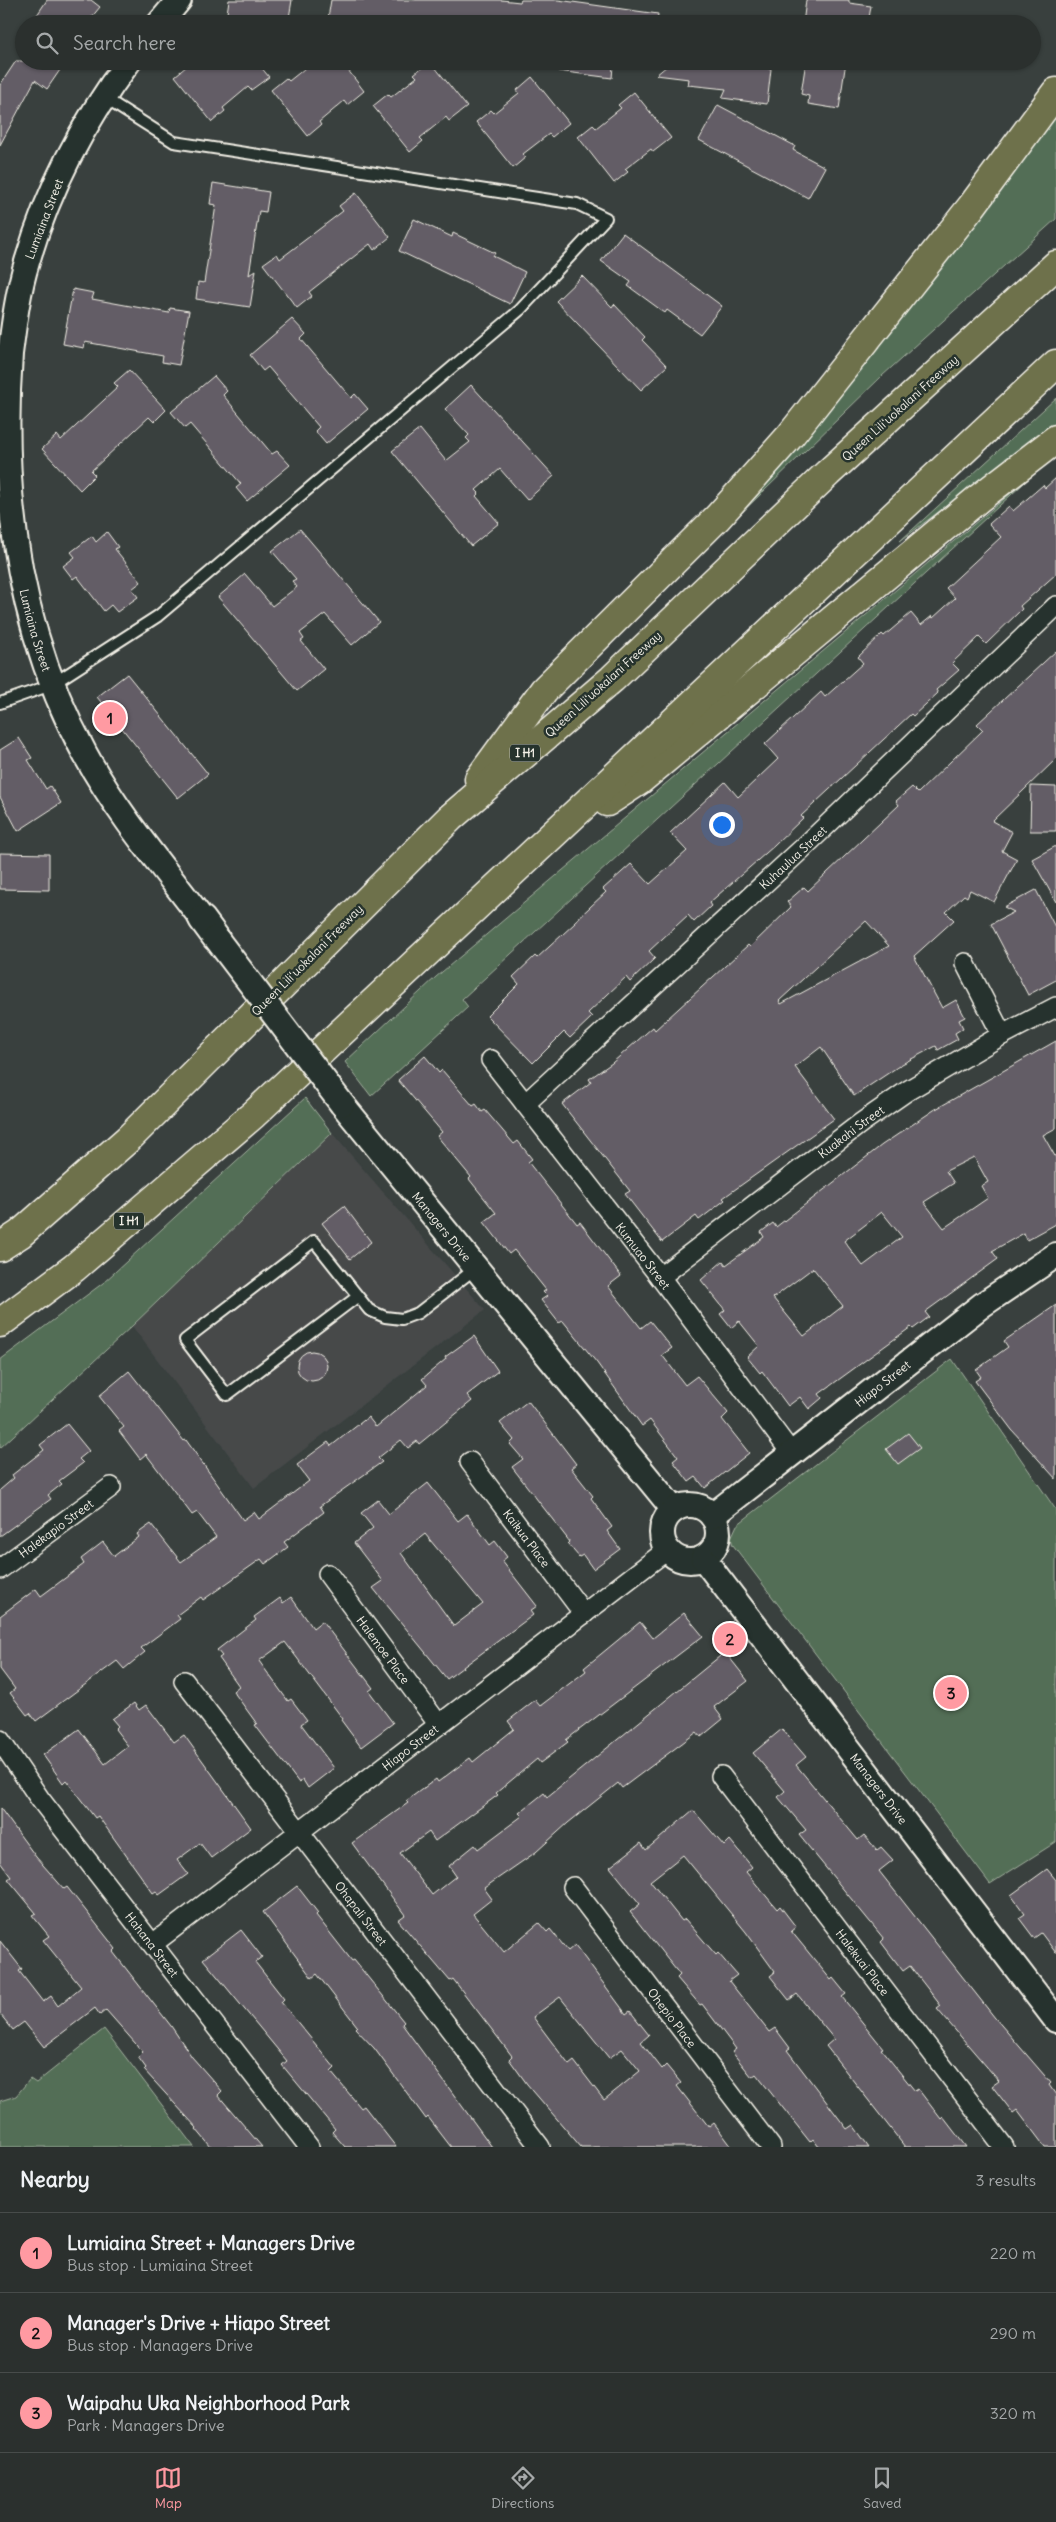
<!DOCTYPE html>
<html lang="en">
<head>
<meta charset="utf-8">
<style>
	:root { --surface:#2b302e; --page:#333836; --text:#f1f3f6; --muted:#a6a9aa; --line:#474b4a; --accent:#ff9aa2 }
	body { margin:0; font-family:Delius,sans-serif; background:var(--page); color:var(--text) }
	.you { position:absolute; left:721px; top:824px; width:18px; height:18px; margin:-12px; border:4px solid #fff; border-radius:50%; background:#1a73e8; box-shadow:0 0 0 8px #1a73e833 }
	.badge { display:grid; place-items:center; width:32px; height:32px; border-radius:50%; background:var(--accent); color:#111; font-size:16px; font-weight:700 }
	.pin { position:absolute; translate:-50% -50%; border:2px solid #fff; box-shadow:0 1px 5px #0006 }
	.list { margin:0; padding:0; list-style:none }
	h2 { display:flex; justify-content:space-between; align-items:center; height:65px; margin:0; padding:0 20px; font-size:21px }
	h2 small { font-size:16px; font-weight:400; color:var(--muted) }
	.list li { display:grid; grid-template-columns:32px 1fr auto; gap:15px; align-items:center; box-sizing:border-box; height:80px; padding:0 20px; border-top:1px solid var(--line) }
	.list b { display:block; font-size:19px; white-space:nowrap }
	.list p { margin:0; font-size:16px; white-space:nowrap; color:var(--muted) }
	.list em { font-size:16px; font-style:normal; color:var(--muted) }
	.icon { flex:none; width:28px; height:28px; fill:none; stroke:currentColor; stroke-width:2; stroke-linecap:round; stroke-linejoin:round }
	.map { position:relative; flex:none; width:1056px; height:2147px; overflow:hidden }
	.search { position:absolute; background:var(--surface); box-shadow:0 1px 4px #0004; left:15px; right:15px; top:15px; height:55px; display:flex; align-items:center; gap:12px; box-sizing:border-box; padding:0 18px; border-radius:28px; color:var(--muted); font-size:19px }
	.sheet { height:305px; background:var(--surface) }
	nav { display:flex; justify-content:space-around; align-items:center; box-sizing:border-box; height:70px; border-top:1px solid var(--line); background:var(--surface); font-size:14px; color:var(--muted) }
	nav a { display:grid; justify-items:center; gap:2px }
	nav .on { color:var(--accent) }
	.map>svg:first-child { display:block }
	.built { fill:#46494a }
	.green { fill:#526e56; stroke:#a3b09f }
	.building { fill:#645d66; stroke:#f4f1e8; fill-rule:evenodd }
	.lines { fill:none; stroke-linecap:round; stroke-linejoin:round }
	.service-casing { stroke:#f4f1e8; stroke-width:14 }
	.minor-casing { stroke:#f4f1e8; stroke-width:22 }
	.tertiary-casing { stroke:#f4f1e8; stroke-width:28 }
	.secondary-casing { stroke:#f4f1e8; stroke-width:30 }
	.motorway-casing { stroke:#f4f1e8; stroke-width:31 }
	.service { stroke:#26332d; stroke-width:10 }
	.minor { stroke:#26332d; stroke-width:19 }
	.tertiary { stroke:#26332d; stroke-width:24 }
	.secondary { stroke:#26332d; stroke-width:26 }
	.motorway { stroke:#6e714b; stroke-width:28 }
	.tertiary-bridge-casing { stroke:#f4f1e8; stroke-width:28; stroke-linecap:butt }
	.tertiary-bridge { stroke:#26332d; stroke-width:24 }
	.labels { text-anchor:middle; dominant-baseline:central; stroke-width:5; stroke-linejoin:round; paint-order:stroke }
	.shield { fill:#26332d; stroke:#b6b8b0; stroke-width:1 }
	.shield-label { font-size:11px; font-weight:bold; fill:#f4f1e8 }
	.street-label { font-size:12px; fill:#f4f1e8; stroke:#26332d }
</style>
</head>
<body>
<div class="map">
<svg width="1056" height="2147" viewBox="0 0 1056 2147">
	<rect width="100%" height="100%" fill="#39403e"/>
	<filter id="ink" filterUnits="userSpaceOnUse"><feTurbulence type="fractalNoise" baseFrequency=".02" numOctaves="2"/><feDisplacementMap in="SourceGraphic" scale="10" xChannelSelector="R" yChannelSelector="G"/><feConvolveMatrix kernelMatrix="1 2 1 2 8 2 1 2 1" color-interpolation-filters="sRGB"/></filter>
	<g filter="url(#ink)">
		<path class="built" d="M332,1133L485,1310L254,1488L132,1326Z"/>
		<g class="green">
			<path d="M1056,107V219L882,376L725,529Z"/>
			<path d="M1056,398V423L900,541Z"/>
			<path d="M1036,472L462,999L468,1007L371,1096L345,1062L436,977Z"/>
			<path d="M305,1098L332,1133L132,1326L0,1448V1360L103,1283Z"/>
			<path d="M952,1359L1056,1510V1842L990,1884L733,1545L731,1538L737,1525Z"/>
			<path d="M104,2029L194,2147H0V2101L16,2096L30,2079L36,2083Z"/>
		</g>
		<g class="building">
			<path d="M47,0H91L100,7L86,24H31Z"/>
			<path d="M229,0H292L288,24H248L226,20Z"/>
			<path d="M331,0H501L520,2L521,0H558L658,14L657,24H327Z"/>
			<path d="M806,0H849V3L871,6L868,24H803Z"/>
			<path d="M16,61H54L62,67L47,89L35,80L0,145V85Z"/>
			<path d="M193,61H256L269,77L251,90L248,87L223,108L225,111L212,122L175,76Z"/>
			<path d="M314,61H341L364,91L347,105L344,101L319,122L321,125L308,136L271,90L286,78L289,81Z"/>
			<path d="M430,61L467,107L449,121L446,117L420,138L423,141L410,152L373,106L388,94L391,97L417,77L414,74Z"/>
			<path d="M558,61H609L613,66L612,78L558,71Z"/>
			<path d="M673,61H748V66L771,69L767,104L722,98L726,89L688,85L689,79L656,75Z"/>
			<path d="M806,61H846L839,109L808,104L809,96L801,94Z"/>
			<path d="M532,77L569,123L552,137L549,134L523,154L526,157L513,168L476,122L491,110L494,113L519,93L517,90Z"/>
			<path d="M634,92L671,138L653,152L651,149L625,169L628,172L614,183L578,137L593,125L596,128L621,108L618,105Z"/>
			<path d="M718,105L795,146L793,150L825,167L808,198L699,140Z"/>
			<path d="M213,183L269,192L266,212L259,211L249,275L256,270L250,307L196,299L198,282L204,283L216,205L210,204Z"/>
			<path d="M356,193L390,237L374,250L370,244L309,292L312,296L297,308L263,264L277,254L280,259L343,211L339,206Z"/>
			<path d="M414,219L452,237L453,233L495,253L493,256L525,272L510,304L399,251Z"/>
			<path d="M623,233L722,306L700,334L667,310L665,313L628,286L631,282L601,261Z"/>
			<path d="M582,276L612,307L614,304L645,337L642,340L667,366L641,390L556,301Z"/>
			<path d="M73,289L94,293L92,299L169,313L170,308L189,311L179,365L162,362L163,356L85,342L84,348L63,344Z"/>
			<path d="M292,319L306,334L301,339L351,398L355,394L368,409L326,444L315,431L319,427L268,367L263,371L250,355Z"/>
			<path d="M129,370L166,410L154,422L149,417L91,471L95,475L80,490L42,449L57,435L61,440L118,387L114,383Z"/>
			<path d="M214,376L227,391L223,395L272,454L277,451L290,465L247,501L236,488L241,484L190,424L185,428L171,412Z"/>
			<path d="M471,385L554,476L527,500L500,469L476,490L479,493L476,496L499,523L471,546L392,451L420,429L446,461L470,442L466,438L469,435L445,409Z"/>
			<path d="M1056,478V574L1020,606L1022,609L986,644L979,637L952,663L959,670L936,690L938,693L913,716L911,714L801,816L803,818L774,846L709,903L711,906L694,922L688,915L649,951L655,958L630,982L626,977L588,1013L592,1017L570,1038L564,1032L533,1063L487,1016L519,984L513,977L535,956L537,958L575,923L574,922L606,892L603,889L631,864L650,884L687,851L670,833L725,782L738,797L778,759L765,744L821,692L825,697L863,663L858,657L882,634L884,636L911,613L921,625L932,616L933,618L955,598L946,588L1001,537L989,524L1009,506L1013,511L1043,485L1045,488Z"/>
			<path d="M300,529L379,622L352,645L325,614L300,633L304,639L301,641L324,669L297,691L218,597L245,574L272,606L297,587L292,581L296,579L272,551Z"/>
			<path d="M107,532L118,547L115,549L141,582L132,589L138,597L117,612L111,605L104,611L77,576L73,579L63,566L75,557L71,552L92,536L96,542Z"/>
			<path d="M1056,651V759L992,821L1012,832L1002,851L1017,859L994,902L970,890L967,897L964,895L946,912L954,920L914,956L942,1008L956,1000L965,1017L959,1020L963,1028L955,1033L958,1039L938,1050L936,1046L902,1064L854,1096L821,1047L795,1067L834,1119L723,1198L725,1200L699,1220L696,1216L662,1242L625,1194L630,1191L562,1104L591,1082L589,1079L612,1063L653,1027L655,1030L748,945L750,947L791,907L787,902L804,887L808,891L899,805L896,801L912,787L918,793L983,730L977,724ZM866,921L889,946L781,1004L779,1001Z"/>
			<path d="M127,674L208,774L178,798L97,697Z"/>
			<path d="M19,738L32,758L28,760L46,789L50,786L61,803L18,831L0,797V750Z"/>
			<path d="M1031,786L1056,787V831H1030Z"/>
			<path d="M1056,846V902L1032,859Z"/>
			<path d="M0,853L49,854V890L0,889Z"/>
			<path d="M1036,890L1056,929V980L1028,995L991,924L1014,912L1004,907Z"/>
			<path d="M1056,1041V1128L1043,1135L1056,1158V1224L1027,1240L1024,1233L992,1251L998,1259L925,1312L929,1317L913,1329L911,1327L819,1394L822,1398L809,1409L800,1397L788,1406L762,1371L760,1373L747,1357L759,1346L739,1321L731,1328L720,1314L725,1310L701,1280L723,1261L726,1265L764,1237L761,1232L773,1223L776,1227L882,1145L934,1110ZM974,1157L988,1182L981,1186L988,1198L944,1228L924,1202L954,1183L946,1171ZM882,1212L902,1237L863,1266L844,1241ZM813,1268L843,1306L804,1336L773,1298Z"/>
			<path d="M425,1056L439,1073L442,1070L473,1106L476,1104L482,1112L485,1110L514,1144L518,1141L532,1159L528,1162L577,1224L580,1222L621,1276L608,1286L641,1328L650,1321L672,1348L662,1355L685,1385L697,1376L728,1413L722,1419L749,1453L705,1488L696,1477L689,1482L673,1461L678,1457L650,1420L642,1426L597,1363L563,1321L559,1323L541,1300L547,1296L543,1292L546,1290L514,1250L509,1254L484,1222L496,1213L469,1179L471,1177L437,1136L442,1132L398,1080Z"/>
			<path d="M344,1206L371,1242L350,1259L322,1223Z"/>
			<path d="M1056,1305V1479L1012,1430L975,1381L981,1377L976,1370L1008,1347L1004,1341Z"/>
			<path d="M474,1336L498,1371L467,1395L472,1401L419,1444L417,1441L408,1448L401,1440L378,1458L382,1462L320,1506L324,1512L284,1542L288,1547L265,1564L261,1559L203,1600L201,1597L177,1615L180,1619L141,1648L145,1652L124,1669L117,1661L36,1721L30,1713L27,1715L10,1693L15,1689L0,1669V1616L36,1589L41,1596L84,1564L81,1559L103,1542L114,1556L139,1537L137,1534L151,1524L181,1562L216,1537L197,1512L192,1515L146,1454L140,1459L119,1431L124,1427L99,1396L129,1371L184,1441L186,1440L243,1520L254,1512L259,1519L309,1481L297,1465L328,1442L331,1446L368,1417L376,1427L427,1385L422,1379L446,1359L445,1357Z"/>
			<circle cx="312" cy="1366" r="15"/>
			<path d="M528,1401L576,1464L571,1468L593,1496L591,1498L612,1527L607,1531L620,1549L593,1569L583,1555L579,1557L568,1544L570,1542L512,1467L523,1459L510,1444L514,1440L500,1423Z"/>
			<path d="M67,1424L89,1451L79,1459L83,1463L59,1481L62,1484L48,1495L51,1499L0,1536V1490L14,1478L12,1475L44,1450L40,1445Z"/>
			<path d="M908,1433L920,1448L898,1464L886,1449Z"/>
			<path d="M428,1483L458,1521L467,1514L490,1545L495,1541L507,1557L502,1561L537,1606L530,1611L533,1615L447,1679L373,1588L383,1581L354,1543L373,1528L361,1513L378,1500L389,1514ZM425,1534L483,1604L454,1626L401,1553Z"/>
			<path d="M291,1597L313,1628L322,1621L373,1688L369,1691L393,1723L361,1747L341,1720L343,1719L285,1642L259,1661L288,1701L291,1699L307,1720L301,1724L334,1768L308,1788L303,1780L299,1783L255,1725L257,1724L233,1691L239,1686L219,1658L222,1656L217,1650L256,1620L254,1617L280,1598L283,1603Z"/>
			<path d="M684,1613L703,1636L566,1740L568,1742L540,1763L537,1759L496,1793L498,1795L435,1841L429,1832L400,1853L432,1895L456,1876L449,1866L475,1845L478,1849L522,1816L519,1813L544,1793L547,1797L725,1652L748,1681L714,1707L723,1719L701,1737L697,1732L622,1788L618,1783L568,1823L536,1852L484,1888L492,1899L473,1914L504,1952L539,1923L547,1932L550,1929L568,1951L575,1945L626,2014L630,2011L649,2035L641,2042L662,2069L666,2065L681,2083L677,2086L709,2127L714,2123L732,2147H581L527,2084L509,2059L512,2056L453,1979L450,1981L398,1920L405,1915L352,1843L408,1803L406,1801L436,1779L438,1782L470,1758L473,1762L514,1729L508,1721L535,1700L540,1706L586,1671L584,1668L640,1622L653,1638ZM560,1997L609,2058L622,2049L640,2071L604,2100L574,2061L569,2065L533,2017Z"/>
			<path d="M134,1703L139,1710L146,1705L174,1742L184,1735L251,1828L211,1858L200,1843L177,1860L188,1874L159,1895L156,1891L153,1893L98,1816L95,1818L66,1780L63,1783L43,1755L79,1729L105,1764L128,1746L115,1729L118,1726L112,1719Z"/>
			<path d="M782,1729L806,1757L796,1765L858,1840L864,1835L877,1850L881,1847L893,1860L879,1871L995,2018L1051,2083L1049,2085L1056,2095V2147H1045L1017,2110L1013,2113L992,2086L999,2081L937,2009L941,2006L910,1966L903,1971L881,1942L884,1939L799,1835L806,1830L778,1797L785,1791L753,1753Z"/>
			<path d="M0,1808L36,1857L64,1889L67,1887L116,1949L113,1952L171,2026L192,2057L222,2091L218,2095L262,2147H211L196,2129L197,2128L144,2070L146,2068L138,2057L143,2052L106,2010L100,2015L95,2008L44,2047L24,2022L13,2030L0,2014V1941L22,1969L19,1971L43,2002L51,1996L58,2006L81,1987L43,1940L49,1936L32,1915L36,1913L8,1879L11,1877L0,1862Z"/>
			<path d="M693,1810L724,1846L730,1840L752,1867L746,1872L777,1909L780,1906L796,1927L791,1931L831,1980L833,1978L846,1994L842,1997L883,2048L881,2049L915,2091L918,2089L941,2119L943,2117L966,2147H905L826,2046L834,2039L797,1994L789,2000L770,1976L775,1972L746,1932L683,1855L650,1881L682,1921L685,1919L716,1955L718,1953L737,1975L729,1981L769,2032L775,2028L790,2048L787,2050L847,2129L853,2125L869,2147H819L813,2139L810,2142L756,2074L752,2077L732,2052L736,2049L702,2004L700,2005L677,1978L680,1975L630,1912L640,1904L610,1867L641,1843L646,1850Z"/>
			<path d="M1047,1869L1056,1880V1953L1041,1933L1034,1938L1019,1918L1025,1914L1011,1895Z"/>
			<path d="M297,1886L318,1913L316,1915L352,1961L354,1960L404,2022L402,2024L492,2147H451L428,2117L426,2119L374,2048L355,2028L357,2026L317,1974L312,1978L263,1912Z"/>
			<path d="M241,1930L262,1957L255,1962L284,1999L281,2002L335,2068L331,2072L361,2108L364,2106L396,2147H345L332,2132L335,2129L282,2065L287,2061L203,1959Z"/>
		</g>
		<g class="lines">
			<defs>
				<g id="service">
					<path d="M0,703L51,685L158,616L520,310L606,218L577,204L174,142L103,97"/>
					<path d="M357,1297L227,1395L185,1340L314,1241L369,1310L385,1317L402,1319L418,1313L476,1268"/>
				</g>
				<g id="minor">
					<path d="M965,963L1002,1035"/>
					<path id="s1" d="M491,1060L660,1277L792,1454"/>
					<path id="s2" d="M525,1104L804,847L1056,606"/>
					<path id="s3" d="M660,1277L861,1123L907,1091L1002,1035L1056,1007"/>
					<path id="s4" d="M470,1462L584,1614"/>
					<path id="s5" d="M0,1569L111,1487"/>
					<path id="s6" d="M328,1574L439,1725"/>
					<path id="s7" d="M184,1681L540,2147"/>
					<path id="s8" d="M0,1740L40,1799L309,2147"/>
					<path id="s9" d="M721,1776L1004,2147"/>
					<path id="s10" d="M573,1887L771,2147"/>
					<path id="s11" d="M154,1943L667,1550"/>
				</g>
				<g id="tertiary">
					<path d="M159,24L179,0"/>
					<path id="s12" d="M129,61C84,121 48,190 27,262C18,291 14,323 10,354C0,492 18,631 85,754C117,813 161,865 202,919"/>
					<path id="s13" d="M342,1104L674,1510"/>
					<circle cx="690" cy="1533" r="28"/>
					<path id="s14" d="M712,1516L982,1305L1056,1255"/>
					<path id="s15" d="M703,1558L1056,2020"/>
				</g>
				<path id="secondary" d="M202,919L216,938"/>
				<g id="motorway">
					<path d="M479,779L544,690L718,517L790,436L972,206L1056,92"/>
					<path d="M607,802L639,781L978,499L1056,439"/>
					<path d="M0,1247L20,1234L128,1139L450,818L612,679L828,473L1056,265"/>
					<path d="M0,1323L74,1268L253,1115L1056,364"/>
				</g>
			</defs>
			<use href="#service" class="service-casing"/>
			<use href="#minor" class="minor-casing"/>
			<use href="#tertiary" class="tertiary-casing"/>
			<use href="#secondary" class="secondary-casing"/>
			<use href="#motorway" class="motorway-casing"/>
			<use href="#service" class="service"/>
			<use href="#minor" class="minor"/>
			<use href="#tertiary" class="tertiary"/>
			<use href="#secondary" class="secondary"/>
			<use href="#motorway" class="motorway"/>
			<defs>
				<path id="tertiary-bridge" d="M216,938L342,1104"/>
			</defs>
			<use href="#tertiary-bridge" class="tertiary-bridge-casing"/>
			<use href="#tertiary-bridge" class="tertiary-bridge"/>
		</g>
	</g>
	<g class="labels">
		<g class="shield">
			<rect x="510" y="744.5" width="30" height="17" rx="4"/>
			<rect x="114" y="1212.5" width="30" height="17" rx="4"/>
		</g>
		<g class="shield-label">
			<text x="525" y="753">I H1</text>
			<text x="129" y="1221">I H1</text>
		</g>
		<g class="street-label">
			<text transform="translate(44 219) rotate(-69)">Lumiaina Street</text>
			<text transform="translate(900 408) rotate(-42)">Queen Liliʻuokalani Freeway</text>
			<text stroke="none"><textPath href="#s12" startOffset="599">Lumiaina Street</textPath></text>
			<text transform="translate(603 684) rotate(-42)">Queen Liliʻuokalani Freeway</text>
			<text stroke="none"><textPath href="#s2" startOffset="364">Kuhaulua Street</textPath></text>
			<text transform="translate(307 960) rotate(-45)">Queen Liliʻuokalani Freeway</text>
			<text stroke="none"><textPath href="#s3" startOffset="240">Kuakahi Street</textPath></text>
			<text stroke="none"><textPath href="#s13" startOffset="158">Managers Drive</textPath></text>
			<text stroke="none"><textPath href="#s1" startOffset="248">Kumuao Street</textPath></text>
			<text stroke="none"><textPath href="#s14" startOffset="216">Hiapo Street</textPath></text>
			<text stroke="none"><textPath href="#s5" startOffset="69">Halekapio Street</textPath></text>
			<text stroke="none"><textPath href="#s4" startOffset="95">Kaikua Place</textPath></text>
			<text stroke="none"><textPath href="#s6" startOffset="94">Halemoe Place</textPath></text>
			<text stroke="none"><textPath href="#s11" startOffset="322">Hiapo Street</textPath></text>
			<text stroke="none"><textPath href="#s15" startOffset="290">Managers Drive</textPath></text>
			<text stroke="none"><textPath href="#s7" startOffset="292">Ohapali Street</textPath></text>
			<text stroke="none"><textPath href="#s8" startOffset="255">Hahana Street</textPath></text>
			<text stroke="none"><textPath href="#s9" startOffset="234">Halekuai Place</textPath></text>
			<text stroke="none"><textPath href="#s10" startOffset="164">Ohepio Place</textPath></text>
		</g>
	</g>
</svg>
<div class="you"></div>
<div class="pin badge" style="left:110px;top:718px">1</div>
<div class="pin badge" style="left:730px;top:1639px">2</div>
<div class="pin badge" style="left:951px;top:1693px">3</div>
<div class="search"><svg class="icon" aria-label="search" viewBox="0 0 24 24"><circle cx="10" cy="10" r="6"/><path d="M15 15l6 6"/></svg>Search here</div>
</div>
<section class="sheet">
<h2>Nearby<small>3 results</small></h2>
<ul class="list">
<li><span class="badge">1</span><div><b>Lumiaina Street + Managers Drive</b><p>Bus stop · Lumiaina Street</p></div><em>220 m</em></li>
<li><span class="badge">2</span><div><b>Manager's Drive + Hiapo Street</b><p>Bus stop · Managers Drive</p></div><em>290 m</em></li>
<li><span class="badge">3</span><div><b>Waipahu Uka Neighborhood Park</b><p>Park · Managers Drive</p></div><em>320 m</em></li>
</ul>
</section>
<nav>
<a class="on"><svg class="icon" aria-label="map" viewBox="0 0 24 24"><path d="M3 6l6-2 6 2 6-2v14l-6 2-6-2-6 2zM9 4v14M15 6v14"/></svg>Map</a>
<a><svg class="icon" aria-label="directions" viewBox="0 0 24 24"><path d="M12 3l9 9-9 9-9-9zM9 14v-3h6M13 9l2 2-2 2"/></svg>Directions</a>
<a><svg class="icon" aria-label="saved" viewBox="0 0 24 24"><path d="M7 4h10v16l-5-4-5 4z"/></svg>Saved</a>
</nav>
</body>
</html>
